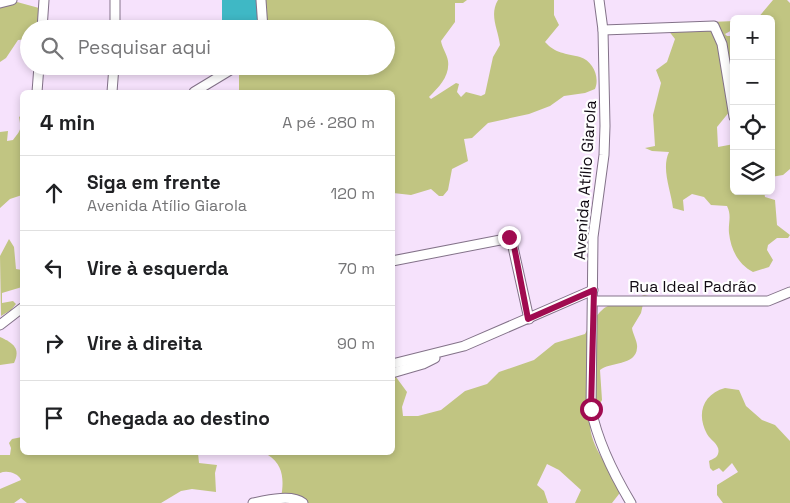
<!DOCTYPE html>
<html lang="pt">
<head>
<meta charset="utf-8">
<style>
	:root { --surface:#fff; --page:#f2f2f2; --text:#202124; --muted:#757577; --line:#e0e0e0 }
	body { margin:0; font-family:"Space Grotesk",sans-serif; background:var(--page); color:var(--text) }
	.controls { position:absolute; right:15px; top:15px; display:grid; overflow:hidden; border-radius:8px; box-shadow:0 2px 8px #0003 }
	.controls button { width:45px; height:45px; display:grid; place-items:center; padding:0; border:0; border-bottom:1px solid var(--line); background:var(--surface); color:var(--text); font:25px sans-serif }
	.stop { position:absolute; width:15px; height:15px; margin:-11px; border:4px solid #a00b50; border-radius:50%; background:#fff }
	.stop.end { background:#a00b50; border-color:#fff; box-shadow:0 1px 5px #0008 }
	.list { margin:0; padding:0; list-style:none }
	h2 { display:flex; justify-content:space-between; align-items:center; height:65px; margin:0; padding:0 20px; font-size:21px }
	h2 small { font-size:16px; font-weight:400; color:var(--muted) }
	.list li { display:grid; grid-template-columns:32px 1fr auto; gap:15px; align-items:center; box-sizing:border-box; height:75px; padding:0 20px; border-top:1px solid var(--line) }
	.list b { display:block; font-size:19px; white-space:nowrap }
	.list p { margin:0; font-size:16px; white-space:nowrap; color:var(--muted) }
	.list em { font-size:16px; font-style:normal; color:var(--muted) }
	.icon { flex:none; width:28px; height:28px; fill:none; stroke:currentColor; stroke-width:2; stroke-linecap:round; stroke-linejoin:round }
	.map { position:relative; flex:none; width:790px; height:503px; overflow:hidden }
	.search { position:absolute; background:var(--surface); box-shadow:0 2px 8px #0003; left:20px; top:20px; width:375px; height:55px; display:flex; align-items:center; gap:12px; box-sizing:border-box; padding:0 18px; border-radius:28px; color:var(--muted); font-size:19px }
	.panel { position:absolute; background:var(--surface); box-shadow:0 2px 8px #0003; left:20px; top:90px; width:375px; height:365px; border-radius:8px }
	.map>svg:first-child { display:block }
	.green { fill:#c1c582 }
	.water { fill:#3fb8c5 }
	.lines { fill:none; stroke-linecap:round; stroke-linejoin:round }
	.minor-casing { stroke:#837289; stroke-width:11 }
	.minor { stroke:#fff; stroke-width:9 }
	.route { stroke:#a00b50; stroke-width:6 }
	.labels { text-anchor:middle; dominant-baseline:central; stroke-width:4.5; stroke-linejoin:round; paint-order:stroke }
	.street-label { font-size:16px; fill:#110a13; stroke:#fff }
</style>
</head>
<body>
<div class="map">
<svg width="790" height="503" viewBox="0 0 790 503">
	<rect width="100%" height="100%" fill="#f6e2fc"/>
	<g class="green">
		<path d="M259,0H467L463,3H455V22L441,41C442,48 447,54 448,61C450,76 439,87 429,97L431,99L456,83L459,84L457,92L461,97L466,92L481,96L485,94L493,57L500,45C498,29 489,15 498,0H554V15L559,25L545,42C556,54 565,53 580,57C593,61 600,77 595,89L585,93L564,96L550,106L529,114L488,123L472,138L464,139L468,161L452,169L448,190L443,196H439L431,189L411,195L393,193L392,92H239V66H386V29H260Z"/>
		<path d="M773,0H787L790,3V169L783,175L771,177V19H757Z"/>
		<path d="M17,2L39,8L42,29H29V39L18,40L6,58L0,62V3Z"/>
		<path d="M734,21V29L725,34L727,36H734V95L730,111L717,127L718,147L734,144V191H764L765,197L775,200L777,225L790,235L788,238H777L768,245L767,250L773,260L769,267L753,272C738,264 731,250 729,233C728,223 732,216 727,206L711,205L704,197L692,194L683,200L684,211L673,208C671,190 661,169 669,152L652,151L645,148L655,146L653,115L661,83L656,70L667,62L675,39L668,30L711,22Z"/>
		<path d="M22,115V195L10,199L0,208V132L8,131L7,141L13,140C22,129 21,129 19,117Z"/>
		<path d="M9,239L14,247L16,269L22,270V287L2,293V303L13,301L16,304L11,310L1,316L0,256Z"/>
		<path d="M644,295L659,298L643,304L641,313L632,328C633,335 638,342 637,348C636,366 609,362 600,370L602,400C600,405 594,408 592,413C583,438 608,466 620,486L619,494L612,503H575L581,490L559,470L547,464L537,485L544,491L548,503H290V497L281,498C284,481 284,465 268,455V452H392L393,373L407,392L402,407L403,416H418L441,410L465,391L487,384L499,372L534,360L555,343L585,334C607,297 607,308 644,295Z"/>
		<path d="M0,337C13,343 21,348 14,363L0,365Z"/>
		<path d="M725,388L739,390L746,406L762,420L775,425L790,441V503H723L717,495V485L738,472L732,463L723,472L719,468L713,471L710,468L709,461C712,459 717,458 718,454C721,445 711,441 707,434C696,414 703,394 725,388Z"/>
		<path d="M22,437V452L198,453L199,463L217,465L215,473L216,492L192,489L181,491L161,503H27L21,498L14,503H0V489L21,480C18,473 7,470 0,473V455H10L11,448L9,443L12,439Z"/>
	</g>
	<path class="water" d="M222,0H259C260,11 259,21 250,29H224L222,25Z"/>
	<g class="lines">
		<defs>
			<g id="minor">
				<path d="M115,0V29"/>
				<path d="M261,0L263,29"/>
				<path d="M599,0L603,30L605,126L604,155L593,237L591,409C598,443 613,473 631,503"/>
				<path d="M0,3L12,0"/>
				<path d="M42,29L44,0"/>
				<path d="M603,30L714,26L722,44L734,117"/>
				<path d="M37,92L39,66"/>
				<path d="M112,92L114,66"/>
				<path d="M194,92L237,66"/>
				<path d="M392,261L511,238L529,319"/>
				<path d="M594,301H768L790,292"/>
				<path d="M0,325L22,308"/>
				<path d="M392,364L464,346L593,290"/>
				<path d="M392,373L423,364L435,358"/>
				<path d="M253,503C267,500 292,494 303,503"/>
			</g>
		</defs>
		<use href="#minor" class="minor-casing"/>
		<use href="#minor" class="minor"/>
	</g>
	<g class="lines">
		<path class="route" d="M509,237L513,241L528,319L594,290L591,409"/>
	</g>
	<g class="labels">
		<g class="street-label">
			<text transform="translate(585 180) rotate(-86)">Avenida Atílio Giarola</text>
			<text x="693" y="286">Rua Ideal Padrão</text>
		</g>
	</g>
</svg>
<div class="controls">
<button>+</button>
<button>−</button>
<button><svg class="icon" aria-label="locate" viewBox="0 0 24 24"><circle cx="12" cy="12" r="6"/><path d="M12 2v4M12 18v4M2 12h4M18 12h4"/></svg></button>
<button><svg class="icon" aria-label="layers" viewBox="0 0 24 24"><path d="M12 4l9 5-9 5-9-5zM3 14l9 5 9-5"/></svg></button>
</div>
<div class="stop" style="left:591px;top:409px"></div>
<div class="stop end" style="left:509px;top:237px"></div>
<div class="search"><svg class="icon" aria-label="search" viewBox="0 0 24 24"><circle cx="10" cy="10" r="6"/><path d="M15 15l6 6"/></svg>Pesquisar aqui</div>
<section class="panel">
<h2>4 min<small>A pé · 280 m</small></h2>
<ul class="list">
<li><svg class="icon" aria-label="ahead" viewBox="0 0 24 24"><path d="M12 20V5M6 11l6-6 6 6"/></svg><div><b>Siga em frente</b><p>Avenida Atílio Giarola</p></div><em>120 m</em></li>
<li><svg class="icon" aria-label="left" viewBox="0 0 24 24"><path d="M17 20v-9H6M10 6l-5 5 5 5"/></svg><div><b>Vire à esquerda</b></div><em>70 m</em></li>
<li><svg class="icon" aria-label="right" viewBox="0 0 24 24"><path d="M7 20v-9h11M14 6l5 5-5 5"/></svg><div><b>Vire à direita</b></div><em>90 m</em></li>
<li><svg class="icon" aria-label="arrive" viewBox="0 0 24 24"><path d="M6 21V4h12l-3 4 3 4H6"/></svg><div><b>Chegada ao destino</b></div></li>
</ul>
</section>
</div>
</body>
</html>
